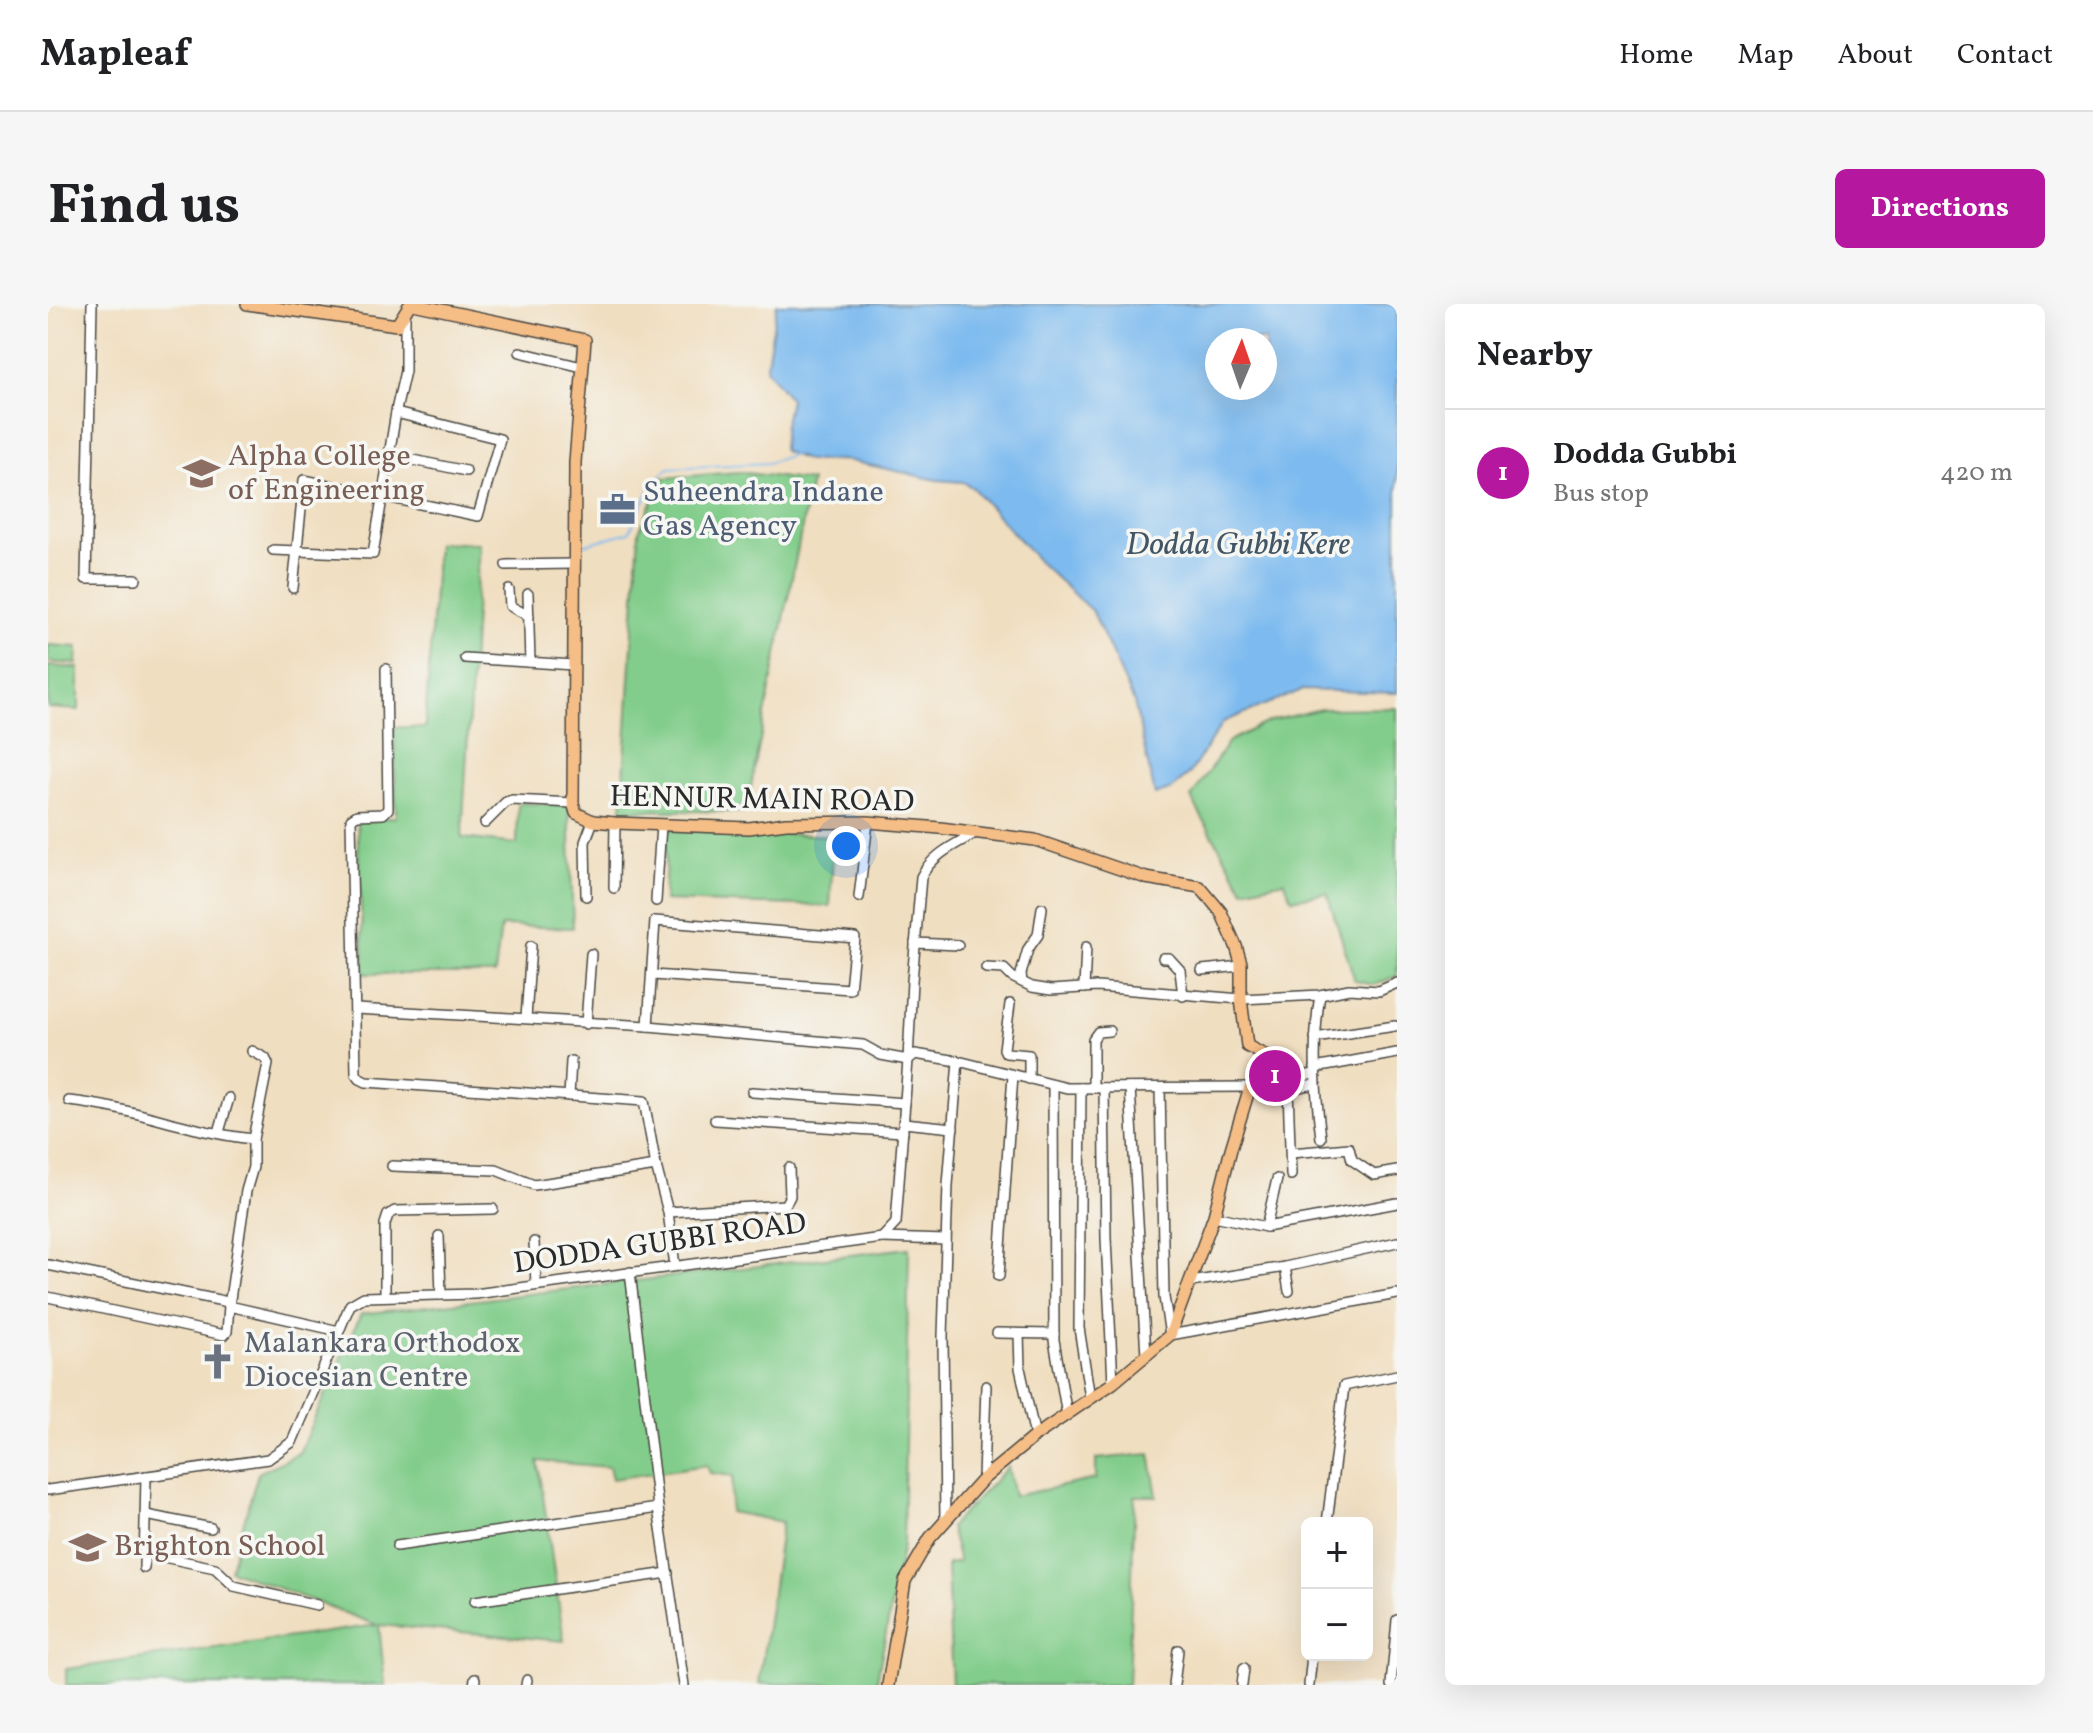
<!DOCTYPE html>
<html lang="en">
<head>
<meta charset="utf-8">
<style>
	:root { --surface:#fff; --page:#f6f6f6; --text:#202124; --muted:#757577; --line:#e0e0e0; --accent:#b5179e }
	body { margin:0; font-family:Vollkorn,serif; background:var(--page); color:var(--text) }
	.controls { position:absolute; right:24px; bottom:24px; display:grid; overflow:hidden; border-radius:12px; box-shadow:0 8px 32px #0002 }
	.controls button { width:72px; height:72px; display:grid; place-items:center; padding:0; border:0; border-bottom:2px solid var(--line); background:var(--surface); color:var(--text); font:40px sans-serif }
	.compass { position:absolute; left:1157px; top:24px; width:72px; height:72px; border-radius:50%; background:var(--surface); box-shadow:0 8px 32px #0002; rotate:2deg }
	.you { position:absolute; left:798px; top:542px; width:28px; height:28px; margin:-20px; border:6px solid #fff; border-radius:50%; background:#1a73e8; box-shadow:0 0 0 12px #1a73e833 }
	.badge { display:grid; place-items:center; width:52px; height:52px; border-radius:50%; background:var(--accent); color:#fff; font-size:26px; font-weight:700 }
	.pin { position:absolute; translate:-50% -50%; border:4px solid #fff; box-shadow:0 2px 8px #0006 }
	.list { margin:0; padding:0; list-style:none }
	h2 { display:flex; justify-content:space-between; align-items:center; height:104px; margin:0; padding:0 32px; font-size:34px }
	h2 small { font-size:26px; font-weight:400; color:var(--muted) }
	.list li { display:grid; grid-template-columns:52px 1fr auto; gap:24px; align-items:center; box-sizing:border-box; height:128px; padding:0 32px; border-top:2px solid var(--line) }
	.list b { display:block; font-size:30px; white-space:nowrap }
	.list p { margin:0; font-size:26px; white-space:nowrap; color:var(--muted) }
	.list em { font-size:26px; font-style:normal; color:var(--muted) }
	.map { position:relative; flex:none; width:1349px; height:1381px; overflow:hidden; border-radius:12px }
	header { display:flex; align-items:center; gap:48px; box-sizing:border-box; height:112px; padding:0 40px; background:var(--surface); border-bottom:2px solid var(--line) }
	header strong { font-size:38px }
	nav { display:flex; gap:44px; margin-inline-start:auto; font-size:28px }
	.intro { display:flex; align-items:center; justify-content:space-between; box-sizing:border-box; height:192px; padding:0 48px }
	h1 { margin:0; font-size:56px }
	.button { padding:20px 36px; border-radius:12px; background:var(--accent); color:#fff; font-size:28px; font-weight:700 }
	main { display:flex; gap:48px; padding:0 48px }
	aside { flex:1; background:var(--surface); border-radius:12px; box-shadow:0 8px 32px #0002 }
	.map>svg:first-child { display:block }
	.green { fill:#82cd8b; stroke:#567c5b; stroke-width:2 }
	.water { fill:#7cbaef; stroke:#54728d; stroke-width:2; fill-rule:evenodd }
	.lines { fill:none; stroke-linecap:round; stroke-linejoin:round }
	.stream { stroke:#7cbaef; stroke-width:2 }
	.minor-casing { stroke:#494641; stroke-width:12 }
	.major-casing { stroke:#494641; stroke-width:14 }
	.minor { stroke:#fff; stroke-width:9 }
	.major { stroke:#f6be87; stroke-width:11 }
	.labels { text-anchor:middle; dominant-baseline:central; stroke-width:7; stroke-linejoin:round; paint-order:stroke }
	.education-label { font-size:30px; fill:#785e54; stroke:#f6f6f2; text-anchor:start }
	.service-label { font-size:30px; fill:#4e5e75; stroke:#f6f6f2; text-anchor:start }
	.street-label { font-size:30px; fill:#2b2b2b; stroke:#f6f6f2 }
	.worship-label { font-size:30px; fill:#5b616d; stroke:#f6f6f2; text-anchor:start }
	.water-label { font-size:32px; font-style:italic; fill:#435666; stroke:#f6f6f2 }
</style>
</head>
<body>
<header>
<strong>Mapleaf</strong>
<nav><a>Home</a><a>Map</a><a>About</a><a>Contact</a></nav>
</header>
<div class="intro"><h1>Find us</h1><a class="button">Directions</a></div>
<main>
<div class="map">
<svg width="1349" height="1381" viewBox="0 0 1349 1381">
	<rect width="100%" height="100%" fill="#f6f6f2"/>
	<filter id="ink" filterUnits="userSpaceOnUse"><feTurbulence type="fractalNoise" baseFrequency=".0125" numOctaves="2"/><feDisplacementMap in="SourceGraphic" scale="16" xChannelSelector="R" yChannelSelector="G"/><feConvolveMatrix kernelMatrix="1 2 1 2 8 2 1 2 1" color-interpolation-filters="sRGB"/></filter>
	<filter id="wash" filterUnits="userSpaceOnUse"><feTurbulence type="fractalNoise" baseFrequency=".006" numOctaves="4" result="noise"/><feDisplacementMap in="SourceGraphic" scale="32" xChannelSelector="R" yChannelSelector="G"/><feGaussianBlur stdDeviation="1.8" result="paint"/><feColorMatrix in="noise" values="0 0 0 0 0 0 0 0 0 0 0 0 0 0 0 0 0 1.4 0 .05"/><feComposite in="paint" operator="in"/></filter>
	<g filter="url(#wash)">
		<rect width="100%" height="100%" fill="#f0dec0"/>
		<g class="green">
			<path d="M691,168L763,177L698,508L574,506L591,227L615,174Z"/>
			<path d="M389,239H431L414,534L469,540L470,499L521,501L525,624L453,622L447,670H316L309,517L348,513L346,423L377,424Z"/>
			<path d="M0,341L30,343L29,360L0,358Z"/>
			<path d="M0,362L31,364V406L0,404Z"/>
			<path d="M1349,404V672L1326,681L1307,677L1279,589L1244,595L1236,577L1196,586L1143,494L1181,437L1222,417L1273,405Z"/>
			<path d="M619,525L786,532L782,602L616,597Z"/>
			<path d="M861,944L855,1240L828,1381L711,1380L734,1218L682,1208L685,1172L662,1169L659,1161L564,1175L561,1163L490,1157L516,1337L331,1321L337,1381H18V1365L329,1321L182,1266L210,1169L251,1149L313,1010Z"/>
			<path d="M1102,1150L1109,1192H1087L1080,1381H904L899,1260L911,1258L902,1223L960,1163L966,1192L1048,1175V1155Z"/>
		</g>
		<path class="water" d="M729,0H1349V389L1254,386L1175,418L1142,469L1124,485L1107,491L1086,398L1045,308L991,258L925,184L915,178L889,176L798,156L760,157L735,147L736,124L742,95L718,64ZM1169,36H1217V84H1169Z"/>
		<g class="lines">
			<path class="stream" d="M538,240L581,228L605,179L621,164L720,159L746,150"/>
		</g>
	</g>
	<g filter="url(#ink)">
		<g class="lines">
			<defs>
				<g id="minor">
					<path d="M44,0L38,275H88"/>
					<path d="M472,48L534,63"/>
					<path d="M341,151L418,167"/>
					<path d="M225,246L325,250L349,102L357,67V8"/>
					<path d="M458,261L527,260"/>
					<path d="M245,284L256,176L430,212L452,135L348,109"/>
					<path d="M461,286L462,302L481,312"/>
					<path d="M480,290L482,358"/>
					<path d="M417,354L526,361"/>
					<path d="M338,365L340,505L335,510L309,511L303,515L308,770L312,775L318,778L596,797L608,862L620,908L627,962"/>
					<path d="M437,519L458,498L464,496L525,499"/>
					<path d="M566,584L567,519"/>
					<path d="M538,592L537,538L545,517"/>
					<path d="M811,593L820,518"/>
					<path d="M608,597L613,521"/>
					<path d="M994,604L990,631L980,645L973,670L974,678L984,683L1003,686L1049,683L1193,695L1272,691L1301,685L1331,687L1349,679"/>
					<path d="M867,639L910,641"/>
					<path d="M1115,654H1121L1132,666L1135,692"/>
					<path d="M938,664L956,665L964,673L974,678"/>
					<path d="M1154,666L1193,662"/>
					<path d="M1036,684L1038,643"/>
					<path d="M1272,691C1264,739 1267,785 1273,834"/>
					<path d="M962,700L956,745L958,749L981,751V775"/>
					<path d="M308,705L600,722L815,741L833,751L860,756L864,677L873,573C884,550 908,540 929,528"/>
					<path d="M478,714L483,642"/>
					<path d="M538,720L543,650"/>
					<path d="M600,722L607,617L807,634L802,685L605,671"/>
					<path d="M1267,734L1347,722"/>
					<path d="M204,747L217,754L220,760L205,835"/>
					<path d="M1267,764L1349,749"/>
					<path d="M1227,772L1246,773L1267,770"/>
					<path d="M1005,781L1006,1036L1019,1111"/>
					<path d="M1033,784L1031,1024L1042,1094"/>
					<path d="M1045,784V735L1050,728L1061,727"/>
					<path d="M1056,784L1058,934L1065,1079"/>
					<path d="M1082,784L1098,1051"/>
					<path d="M1112,784L1116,993L1122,1031L1349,990"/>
					<path d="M704,788L857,799"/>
					<path d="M521,792L523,757"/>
					<path d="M21,797C84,803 143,829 205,835V863L198,887L181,1002L291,1027"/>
					<path d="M667,816L855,828"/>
					<path d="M856,819L905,824"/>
					<path d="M171,828L181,794"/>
					<path d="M1243,849L1301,844L1304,856L1326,871L1349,867"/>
					<path d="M344,862L448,866L486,881L608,862"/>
					<path d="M1243,871L1240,785L1267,780"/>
					<path d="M620,908L737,901L742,892L741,864"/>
					<path d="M1166,912L1218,923L1349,899"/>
					<path d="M1218,923L1229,875"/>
					<path d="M391,932L393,991"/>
					<path d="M834,934L898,936"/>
					<path d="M486,938L488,981"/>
					<path d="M0,961L180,998"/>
					<path d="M1237,963L1241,987"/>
					<path d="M582,968L610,1204L636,1381"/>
					<path d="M951,972L965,771"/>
					<path d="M1143,978L1237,963L1349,938"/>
					<path d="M337,992V920L340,911L347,907L445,905"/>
					<path d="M0,993L176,1031L179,1028L181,1002"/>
					<path d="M949,1029L1006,1030"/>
					<path d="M971,1030L972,1064L987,1132"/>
					<path d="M935,1175L938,1082"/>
					<path d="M0,1186L220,1155L244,1138L302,1001L316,993L427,990L834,934L848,919L860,756L867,750L910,757L1019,784L1202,783"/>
					<path d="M98,1211L163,1224"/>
					<path d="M897,1218L895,1032L900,881L910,757"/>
					<path d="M1279,1219L1296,1082L1349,1071"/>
					<path d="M349,1242L610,1204"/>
					<path d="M97,1249L167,1264L186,1282L269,1301"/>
					<path d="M96,1264L98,1172"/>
					<path d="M427,1297L620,1269"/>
					<path d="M426,1381L427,1375"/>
					<path d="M478,1381L479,1376"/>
					<path d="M1126,1381L1130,1346"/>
					<path d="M1194,1381L1196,1364"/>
					<path d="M1261,1381L1264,1351"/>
					<path d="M1343,1381L1349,1316"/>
				</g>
				<g id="major">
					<path d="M199,0L349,21L362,0"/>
					<path d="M365,0L537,36L527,158L525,499L528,509L545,517L567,519L701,524L738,519L820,518L892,524L987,536L1098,574L1152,583L1173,608L1188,642L1193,659V695L1199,742L1224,755L1229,766L1222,777L1202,783L1183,845L1166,912L1122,1031L1065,1079L987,1132L935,1175L882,1234L857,1277L840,1381"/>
				</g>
			</defs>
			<use href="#minor" class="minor-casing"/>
			<use href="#major" class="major-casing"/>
			<use href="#minor" class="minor"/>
			<use href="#major" class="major"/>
		</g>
	</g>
	<defs>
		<symbol id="university-bare" viewBox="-9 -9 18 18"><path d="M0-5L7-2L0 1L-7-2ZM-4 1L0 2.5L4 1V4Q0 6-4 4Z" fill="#8d6e63" stroke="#f6f6f2" stroke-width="2.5" paint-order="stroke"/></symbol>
		<symbol id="office-bare" viewBox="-9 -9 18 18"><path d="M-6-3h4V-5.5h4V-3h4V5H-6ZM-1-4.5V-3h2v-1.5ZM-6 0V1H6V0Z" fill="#5c6f8a" stroke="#f6f6f2" stroke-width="2.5" paint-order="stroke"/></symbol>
		<symbol id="church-bare" viewBox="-9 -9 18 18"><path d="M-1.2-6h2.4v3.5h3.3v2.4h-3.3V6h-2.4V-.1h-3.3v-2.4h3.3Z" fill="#6b7280" stroke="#f6f6f2" stroke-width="2.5" paint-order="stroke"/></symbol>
		<symbol id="school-bare" viewBox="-9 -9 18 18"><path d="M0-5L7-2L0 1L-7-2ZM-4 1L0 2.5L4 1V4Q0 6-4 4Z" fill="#8d6e63" stroke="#f6f6f2" stroke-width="2.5" paint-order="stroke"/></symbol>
	</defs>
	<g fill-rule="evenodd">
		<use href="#university-bare" x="128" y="144" width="51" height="51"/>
		<use href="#office-bare" x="544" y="180" width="51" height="51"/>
		<use href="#church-bare" x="144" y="1032" width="51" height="51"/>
		<use href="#school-bare" x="14" y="1218" width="51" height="51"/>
	</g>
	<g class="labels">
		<g class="education-label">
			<text x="180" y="153">Alpha College<tspan x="180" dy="34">of Engineering</tspan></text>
			<text x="66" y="1243">Brighton School</text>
		</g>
		<g class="service-label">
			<text x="595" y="189">Suheendra Indane<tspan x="595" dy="34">Gas Agency</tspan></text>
		</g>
		<g class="street-label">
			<text transform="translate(714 496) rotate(1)">HENNUR MAIN ROAD</text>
			<text transform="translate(612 940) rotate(-8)">DODDA GUBBI ROAD</text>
		</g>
		<g class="worship-label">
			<text x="196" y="1040">Malankara Orthodox<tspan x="196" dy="34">Diocesian Centre</tspan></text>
		</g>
		<g class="water-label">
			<text x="1190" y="242">Dodda Gubbi Kere</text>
		</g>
	</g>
</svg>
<div class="controls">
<button>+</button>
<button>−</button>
</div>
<svg class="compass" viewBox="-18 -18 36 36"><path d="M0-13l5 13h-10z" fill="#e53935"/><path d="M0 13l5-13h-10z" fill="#757577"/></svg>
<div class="you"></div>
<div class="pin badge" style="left:1227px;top:772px">1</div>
</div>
<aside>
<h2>Nearby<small></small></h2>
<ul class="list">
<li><span class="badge">1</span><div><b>Dodda Gubbi</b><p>Bus stop</p></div><em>420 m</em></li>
</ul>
</aside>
</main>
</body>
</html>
